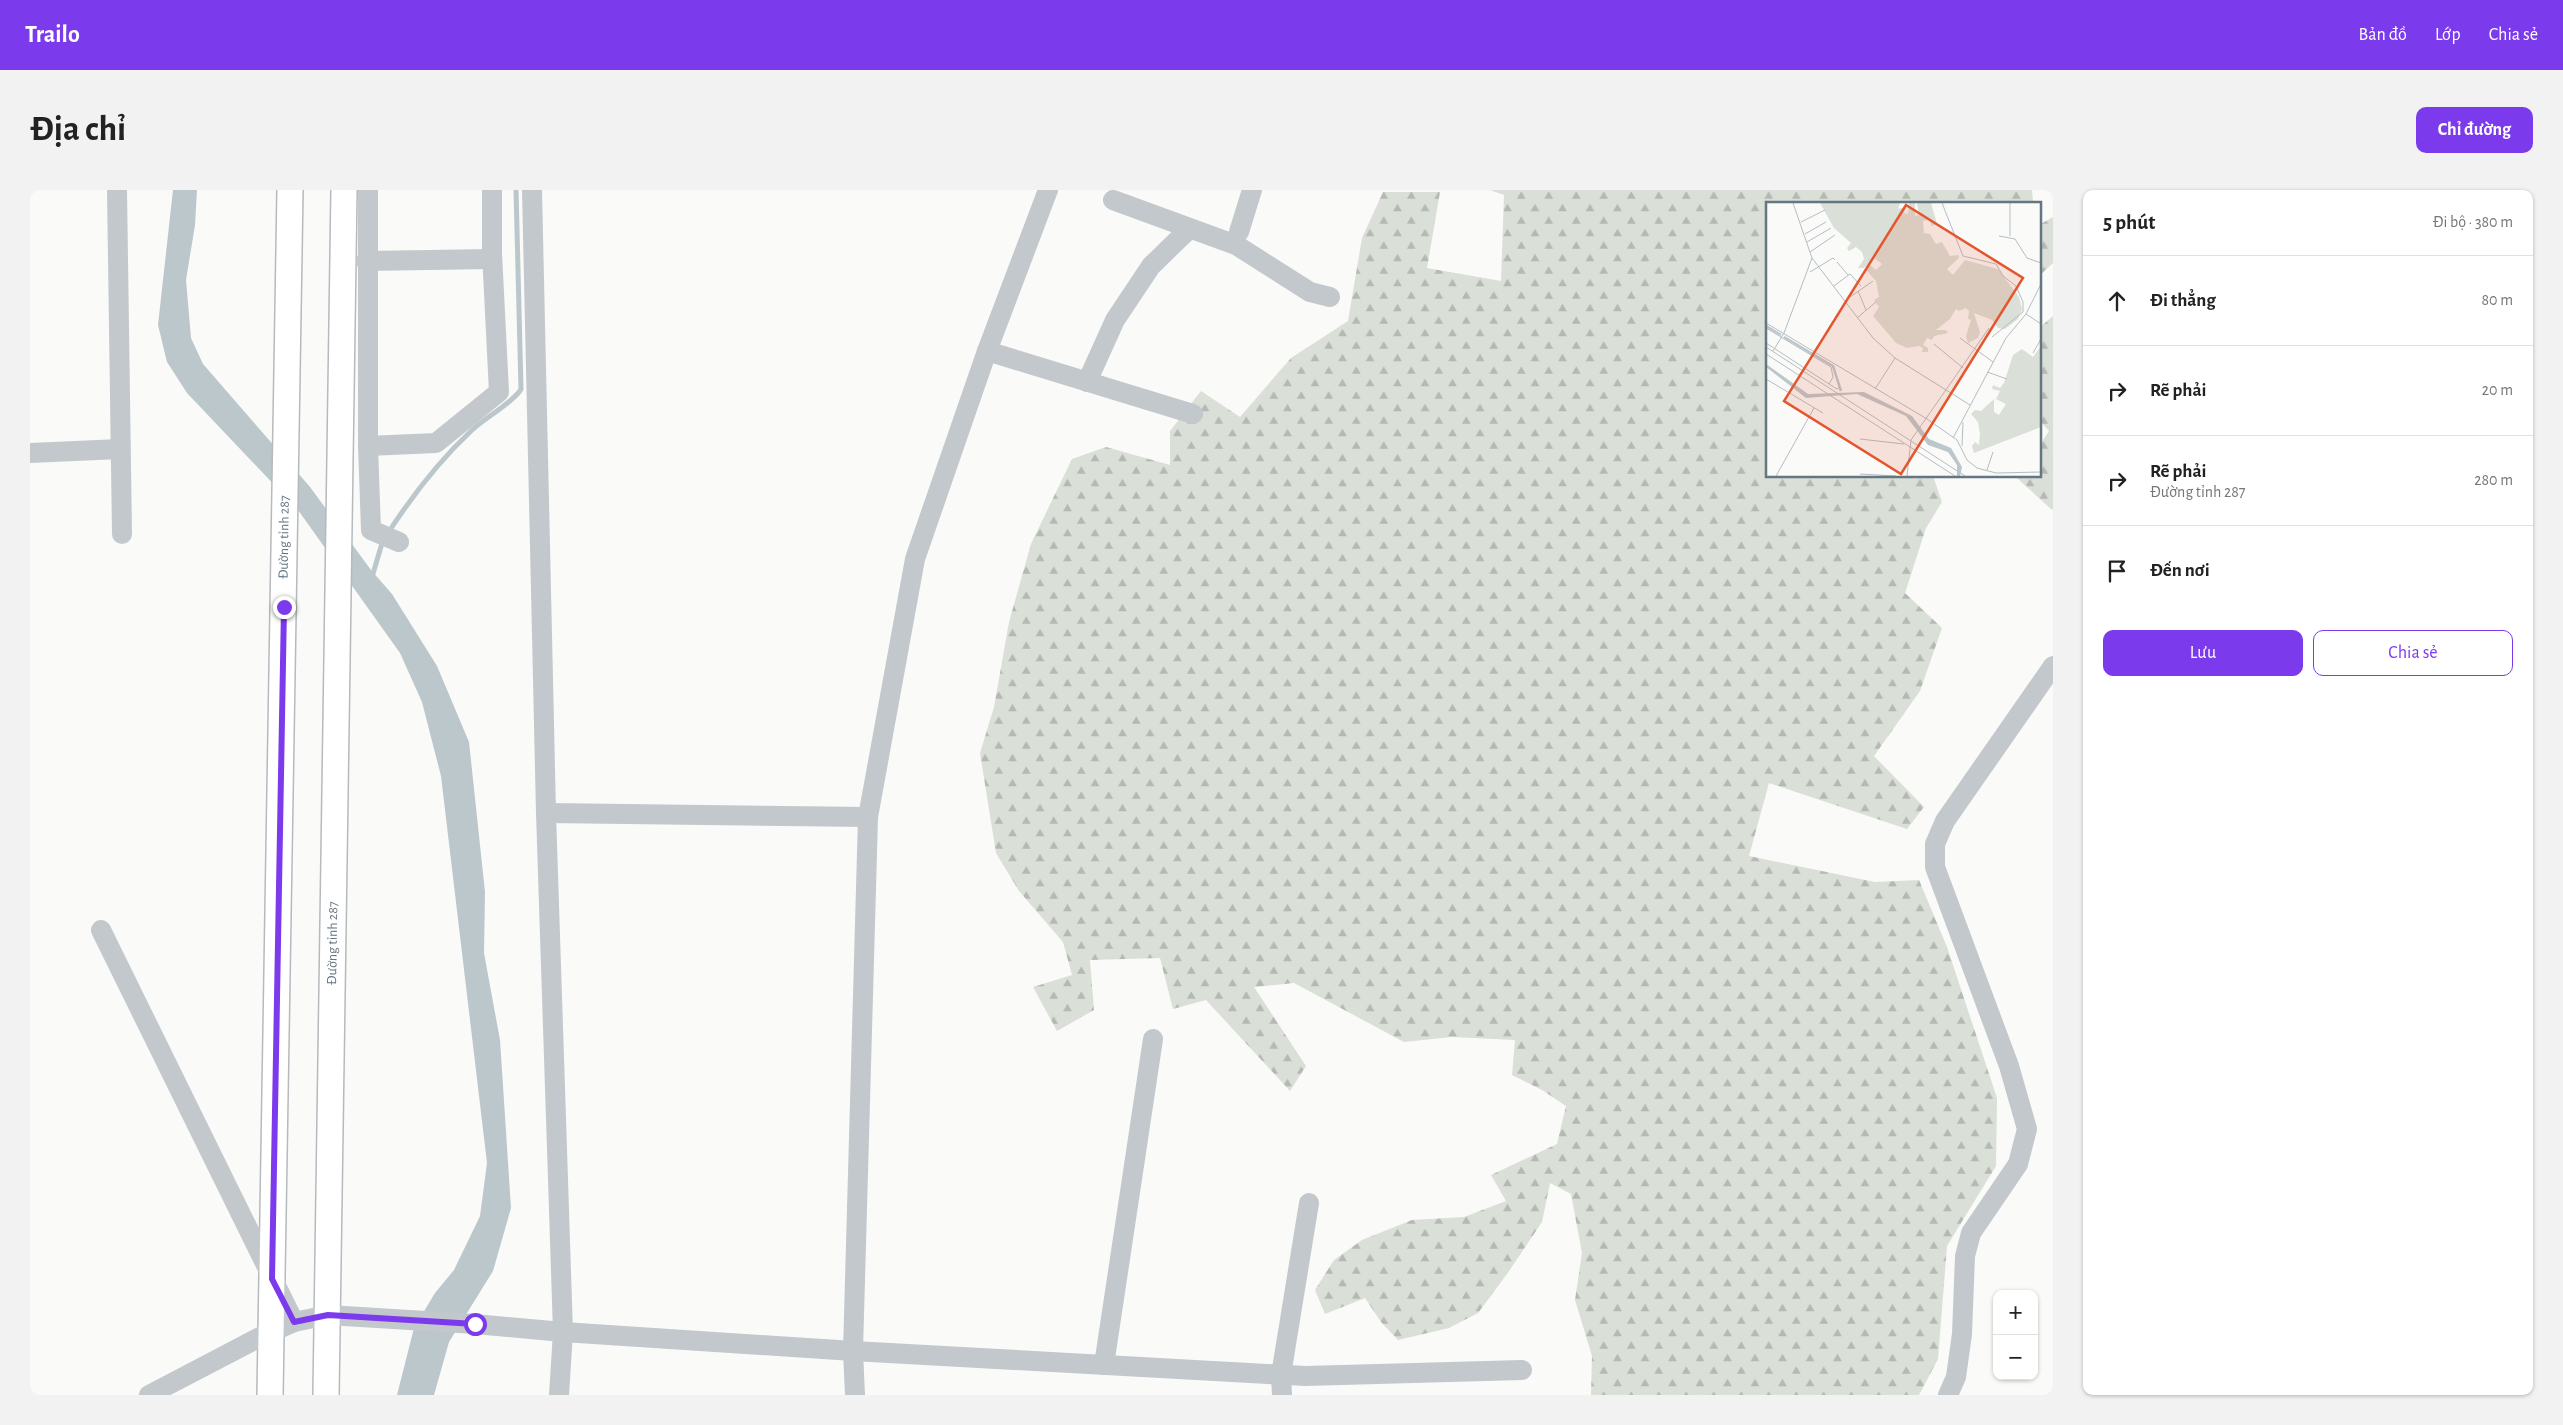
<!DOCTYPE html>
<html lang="vi">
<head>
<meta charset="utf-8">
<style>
	:root { --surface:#fff; --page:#f2f2f2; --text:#222; --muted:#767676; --line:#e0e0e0; --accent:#7c3aed }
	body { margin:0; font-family:"Alegreya Sans",sans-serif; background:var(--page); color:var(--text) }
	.controls { position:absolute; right:15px; bottom:15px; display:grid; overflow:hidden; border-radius:10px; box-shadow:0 1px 4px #0004 }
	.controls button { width:45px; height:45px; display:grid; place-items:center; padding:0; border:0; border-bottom:1px solid var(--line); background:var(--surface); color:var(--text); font:25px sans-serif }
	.stop { position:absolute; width:15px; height:15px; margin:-11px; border:4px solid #7c3aed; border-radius:50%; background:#fff }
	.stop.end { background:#7c3aed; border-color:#fff; box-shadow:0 1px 5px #0008 }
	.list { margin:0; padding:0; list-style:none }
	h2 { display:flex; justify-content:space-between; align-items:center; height:65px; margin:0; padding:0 20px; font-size:21px }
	h2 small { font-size:16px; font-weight:400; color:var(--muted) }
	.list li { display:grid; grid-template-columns:32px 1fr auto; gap:15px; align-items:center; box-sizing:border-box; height:90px; padding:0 20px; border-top:1px solid var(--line) }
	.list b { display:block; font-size:19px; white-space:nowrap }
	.list p { margin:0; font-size:16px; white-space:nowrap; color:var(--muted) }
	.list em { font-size:16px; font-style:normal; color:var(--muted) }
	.actions { display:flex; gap:10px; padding:15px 20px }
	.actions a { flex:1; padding:11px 0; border:1px solid var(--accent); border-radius:10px; text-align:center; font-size:18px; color:var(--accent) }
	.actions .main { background:var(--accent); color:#fff }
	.icon { flex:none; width:28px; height:28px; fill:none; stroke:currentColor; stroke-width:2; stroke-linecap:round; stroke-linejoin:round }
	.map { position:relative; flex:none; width:2023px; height:1205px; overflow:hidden; border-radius:10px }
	header { display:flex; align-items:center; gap:30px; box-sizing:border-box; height:70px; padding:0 25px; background:var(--accent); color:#fff }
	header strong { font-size:24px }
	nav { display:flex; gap:28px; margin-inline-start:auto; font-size:18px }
	.intro { display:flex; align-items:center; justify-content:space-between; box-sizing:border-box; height:120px; padding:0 30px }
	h1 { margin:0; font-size:35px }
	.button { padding:12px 22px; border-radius:10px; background:var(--accent); color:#fff; font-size:18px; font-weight:700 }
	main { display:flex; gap:30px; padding:0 30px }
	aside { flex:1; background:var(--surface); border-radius:10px; box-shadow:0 1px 4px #0004 }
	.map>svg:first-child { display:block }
	.forest { fill:url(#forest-firs) }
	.water { fill:#bbc7cb }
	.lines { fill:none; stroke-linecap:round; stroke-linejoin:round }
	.stream { stroke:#bbc7cb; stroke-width:5 }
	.major-casing { stroke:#b5babe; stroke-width:28 }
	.minor { stroke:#c3c8cc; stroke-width:20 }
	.major { stroke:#fff; stroke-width:25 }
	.route { stroke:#7c3aed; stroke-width:6 }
	.labels { text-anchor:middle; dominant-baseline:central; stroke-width:5; stroke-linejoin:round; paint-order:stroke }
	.street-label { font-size:14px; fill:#657683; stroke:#fff }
	.inset-river { fill:none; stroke:#bbc7cb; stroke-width:2.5 }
	.inset-road { fill:none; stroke:#b5bdc2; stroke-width:1 }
	.view { fill:#e4572e; fill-opacity:0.15; stroke:#e4572e; stroke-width:2.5 }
	.inset-edge { fill:none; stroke:#657683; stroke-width:2.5 }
</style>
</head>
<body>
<header>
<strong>Trailo</strong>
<nav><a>Bản đồ</a><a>Lớp</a><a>Chia sẻ</a></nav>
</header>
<div class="intro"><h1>Địa chỉ</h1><a class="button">Chỉ đường</a></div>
<main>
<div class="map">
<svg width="2023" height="1205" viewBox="0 0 2023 1205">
	<defs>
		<pattern id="forest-firs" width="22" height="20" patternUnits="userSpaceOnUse" patternTransform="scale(1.25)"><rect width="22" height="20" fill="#dadfd7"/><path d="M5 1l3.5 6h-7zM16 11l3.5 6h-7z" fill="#b4b9b4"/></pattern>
	</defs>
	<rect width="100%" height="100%" fill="#fafaf8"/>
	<g class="forest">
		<path d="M1460,0H2002L2003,11L1973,14H1737V286H1903L1912,312L1896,338L1875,403L1912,438L1890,501L1844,566L1894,617L1877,639L1739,593L1719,666L1845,692L1889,690L1917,757L1967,908L1966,976L1917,1056L1908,1169L1889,1205H1561L1562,1166L1545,1110L1552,1063L1541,1004L1520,993L1512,1032L1477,1084L1448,1123L1419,1138L1368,1150L1351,1132L1335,1108L1295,1124L1285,1100L1304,1070L1332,1050L1382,1030L1434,1027L1476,1011L1461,985L1527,954L1536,916L1512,900L1482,885L1485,850L1422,847L1374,852L1264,793L1224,797L1276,876L1260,901L1176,810L1143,819L1130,768L1060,770L1064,820L1027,841L1003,797L1042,785L1033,752L989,701L966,663L950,563L964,517L979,432L1001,354L1042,269L1076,257L1140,275V241L1171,201L1210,227L1261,168L1318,131L1332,48L1353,2H1410L1397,78L1471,91L1474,5Z"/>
		<path d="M2023,27V73L2009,86V35Z"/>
		<path d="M2023,126V319L2022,320L1987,288L1988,286H2009V256L2019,241L2009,230V138Z"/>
	</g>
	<path class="water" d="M143,0H167L165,35L156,90L161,148L173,174L280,297L341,380L362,404L407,476L439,552L455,702L454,763L470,850L481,1018L463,1081L419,1152L404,1205H367L384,1138L405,1103L424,1080L450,1026L457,973L411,586L392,512L370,463L268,320L157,203L137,172L128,135Z"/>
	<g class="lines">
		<g class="stream">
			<path d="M358,343C382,306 409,271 441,241C452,230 486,210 491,199L486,0"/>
			<path d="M342,387L353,350"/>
		</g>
		<defs>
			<g id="major">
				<path id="s1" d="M240,1205L260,0"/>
				<path id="s2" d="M296,1205L314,0"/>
			</g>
		</defs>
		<use href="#major" class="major-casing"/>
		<g class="minor">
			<path d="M87,0L92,344"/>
			<path d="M338,0V256L341,340L369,352"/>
			<path d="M502,0L516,623L533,1142L529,1205"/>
			<path d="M1083,10L1206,55L1280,102L1300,107"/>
			<path d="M1209,42L1222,0"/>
			<path d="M336,71L462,69"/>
			<path d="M957,161L1163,224"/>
			<path d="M1057,192L1085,130L1121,76L1158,40"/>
			<path d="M338,256L406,253L469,202L462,63V0"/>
			<path d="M0,263L90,259"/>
			<path d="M516,623L838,627"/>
			<path d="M71,740L264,1132"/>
			<path d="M1074,1175L1123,849"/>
			<path d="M119,1205L232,1146L264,1132L298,1125L445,1134L533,1142L823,1161L1275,1186L1492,1180"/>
			<path d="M825,1205L823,1161L838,627L885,369L957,161L1018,0"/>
			<path d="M1252,1205L1251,1185L1279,1013"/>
			<path d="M1918,1205L1926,1187L1932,1144L1935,1066L1941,1043L1988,974L1997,939L1979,876L1905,677V654L1915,631L2023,476"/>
		</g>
		<use href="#major" class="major"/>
	</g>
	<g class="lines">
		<path class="route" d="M254,417L242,1089L264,1132L298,1125L445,1134"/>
	</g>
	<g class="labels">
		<g class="street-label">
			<text stroke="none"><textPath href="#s1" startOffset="858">Đường tỉnh 287</textPath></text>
			<text stroke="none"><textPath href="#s2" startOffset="452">Đường tỉnh 287</textPath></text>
		</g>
	</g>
	<g transform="translate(1736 12)">
		<rect width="275" height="275" fill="#fafaf8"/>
		<path d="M54,1H134L132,7L140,5L138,11L142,12L143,1H149V14L153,13L151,1H165L171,22L166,24L163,18L157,19L158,31L164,32L170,42L176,40L184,54L192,53L193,56L181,67L187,73L199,58L232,67L253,95L256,107L252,117L239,127L232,126L226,118L208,111L214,130L212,136L202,141L200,134L205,118L202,117L203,109L200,106L193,109L190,107L184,117L170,128H180L182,131L168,134L166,138L161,136L157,143L162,146V150H156L157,146L153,144L141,146L130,141L107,114L113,105L108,98L113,95L110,79L100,68L103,62L110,68L116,62L108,56L98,66H92L98,57L96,50L90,45L83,49L81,46L85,41L68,26ZM275,144V225L208,251L206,244L209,240L213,243L214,232L212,220L205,212L209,208L215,209L228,197V210L233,213L240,202L230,197L234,189L226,187L227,183L234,186L238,181L247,153L256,147L267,155Z" fill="#dadfd7"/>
		<path d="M0,162L42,192L98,190L146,214L163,237L185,246L196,265L194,274H191V263L182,250L162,243L140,214L91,192L40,196L0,165Z" fill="#bbc7cb"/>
		<path class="inset-river" d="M0,124L15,133M18,135L67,164L75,189"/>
		<path class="inset-road" d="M27,1L46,56L107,136L129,156L204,203M176,1L197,54L230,62L237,74L250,84L257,100V110L226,135M244,1V34M35,20L59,8M39,32L60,20M233,34L249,37L261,56L275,61M41,40L65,26M44,50L69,33M71,60L82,73M44,70L67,56L69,58M68,84L84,72L95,84M92,89L100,108M84,95L107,79M260,112L275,122M91,116L110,100M0,121L161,217L191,238L201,258L211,266L230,271L275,270M0,126L65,165L67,175L63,182M194,136L227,160M0,141L63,182L71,187L74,185M168,142L197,166M0,145L199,274M7,149L18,131L46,56M267,151L275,137M0,152L189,274M221,170L241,177M0,177L57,211M109,187L129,156M187,236L240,136L260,112L275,82M94,237L138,242M196,244L197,220M221,268L227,250M94,272L130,274M10,274L48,206M141,274L145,238L223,126"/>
		<path class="view" d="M140,3L257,76L135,272L18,199Z"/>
		<rect width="275" height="275" class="inset-edge"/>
	</g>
</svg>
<div class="controls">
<button>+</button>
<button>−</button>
</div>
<div class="stop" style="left:445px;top:1134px"></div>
<div class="stop end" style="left:254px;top:417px"></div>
</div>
<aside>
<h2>5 phút<small>Đi bộ · 380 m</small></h2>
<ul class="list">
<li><svg class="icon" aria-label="ahead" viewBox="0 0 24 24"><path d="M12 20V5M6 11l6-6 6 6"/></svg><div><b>Đi thẳng</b></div><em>80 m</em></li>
<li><svg class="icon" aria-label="right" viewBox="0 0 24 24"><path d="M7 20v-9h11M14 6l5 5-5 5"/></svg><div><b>Rẽ phải</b></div><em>20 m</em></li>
<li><svg class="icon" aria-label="right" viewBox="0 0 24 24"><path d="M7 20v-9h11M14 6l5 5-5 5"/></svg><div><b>Rẽ phải</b><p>Đường tỉnh 287</p></div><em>280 m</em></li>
<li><svg class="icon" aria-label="arrive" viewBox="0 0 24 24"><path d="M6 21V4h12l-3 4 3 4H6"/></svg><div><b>Đến nơi</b></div></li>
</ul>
<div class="actions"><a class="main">Lưu</a><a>Chia sẻ</a></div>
</aside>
</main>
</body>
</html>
